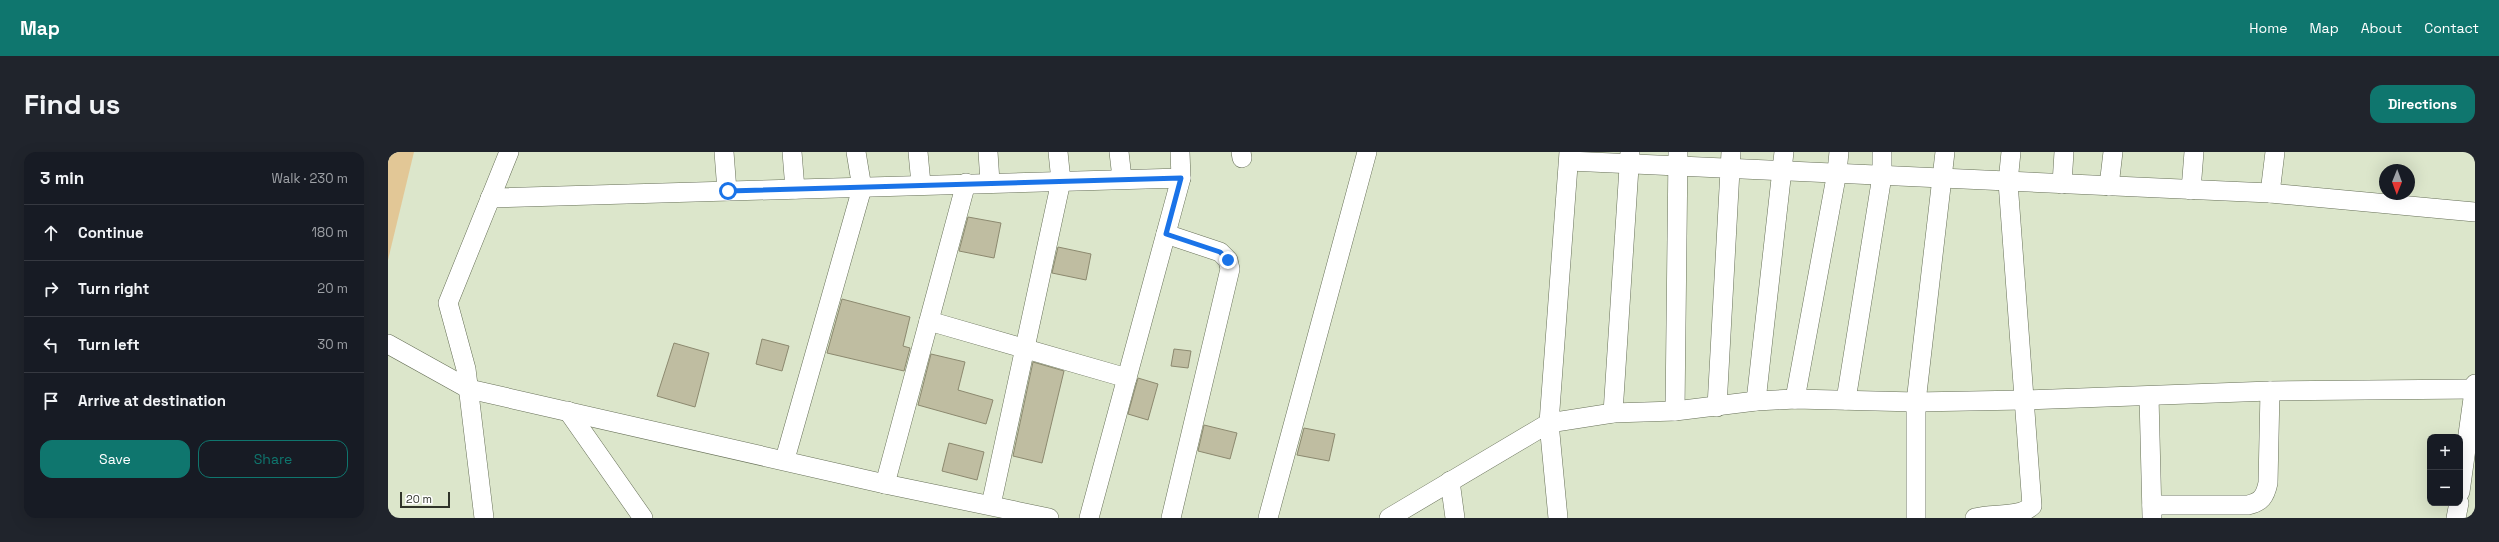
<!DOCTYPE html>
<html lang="en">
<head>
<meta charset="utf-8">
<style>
	:root { --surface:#171b24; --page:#20242c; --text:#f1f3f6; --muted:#9ea1a6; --line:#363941; --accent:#0f766e }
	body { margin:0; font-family:"Space Grotesk",sans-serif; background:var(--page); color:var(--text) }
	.controls { position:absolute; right:12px; bottom:12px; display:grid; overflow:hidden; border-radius:8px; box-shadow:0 4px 16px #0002 }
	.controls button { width:36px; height:36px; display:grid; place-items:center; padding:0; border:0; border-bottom:1px solid var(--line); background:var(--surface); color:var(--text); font:20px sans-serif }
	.compass { position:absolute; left:1991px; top:12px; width:36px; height:36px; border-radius:50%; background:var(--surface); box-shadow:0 4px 16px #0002; rotate:181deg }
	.scale { position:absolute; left:12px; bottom:10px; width:50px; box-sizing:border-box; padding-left:4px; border:2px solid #2f3329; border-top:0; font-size:11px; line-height:14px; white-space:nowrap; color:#2f3329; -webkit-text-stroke:3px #fff; paint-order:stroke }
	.stop { position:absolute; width:12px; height:12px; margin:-9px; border:3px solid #1a73e8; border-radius:50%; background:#fff }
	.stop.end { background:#1a73e8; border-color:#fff; box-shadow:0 1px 4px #0008 }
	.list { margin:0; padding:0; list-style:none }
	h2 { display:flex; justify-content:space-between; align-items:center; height:52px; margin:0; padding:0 16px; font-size:17px }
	h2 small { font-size:13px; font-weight:400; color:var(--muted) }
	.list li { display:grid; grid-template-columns:26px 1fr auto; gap:12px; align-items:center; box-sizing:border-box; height:56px; padding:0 16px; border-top:1px solid var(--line) }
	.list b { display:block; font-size:15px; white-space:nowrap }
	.list em { font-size:13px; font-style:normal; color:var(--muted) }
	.actions { display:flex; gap:8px; padding:12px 16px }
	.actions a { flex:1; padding:9px 0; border:1px solid var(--accent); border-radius:12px; text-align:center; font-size:14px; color:var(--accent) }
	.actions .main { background:var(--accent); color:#fff }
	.icon { flex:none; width:22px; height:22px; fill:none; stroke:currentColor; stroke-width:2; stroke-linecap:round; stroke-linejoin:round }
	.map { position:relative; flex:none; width:2087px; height:366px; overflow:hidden; border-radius:12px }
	header { display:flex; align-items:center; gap:24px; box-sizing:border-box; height:56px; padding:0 20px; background:var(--accent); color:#fff }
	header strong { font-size:19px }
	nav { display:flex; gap:22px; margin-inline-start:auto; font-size:14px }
	.intro { display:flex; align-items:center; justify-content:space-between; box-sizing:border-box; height:96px; padding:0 24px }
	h1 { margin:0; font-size:28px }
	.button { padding:10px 18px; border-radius:12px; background:var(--accent); color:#fff; font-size:14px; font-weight:700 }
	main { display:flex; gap:24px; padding:0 24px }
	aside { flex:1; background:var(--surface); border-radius:12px; box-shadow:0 4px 16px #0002 }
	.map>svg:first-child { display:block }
	.green { fill:#e2c796 }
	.building { fill:#bfbda1; stroke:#8c896f }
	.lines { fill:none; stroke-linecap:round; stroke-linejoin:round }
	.minor-casing { stroke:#677058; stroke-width:20 }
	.minor { stroke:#fff; stroke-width:19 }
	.route { stroke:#1a73e8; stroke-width:5 }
</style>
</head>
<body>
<header>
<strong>Map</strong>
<nav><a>Home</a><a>Map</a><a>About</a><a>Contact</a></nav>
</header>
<div class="intro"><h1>Find us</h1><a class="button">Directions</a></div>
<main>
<aside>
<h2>3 min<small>Walk · 230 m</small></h2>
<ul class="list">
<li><svg class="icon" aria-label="ahead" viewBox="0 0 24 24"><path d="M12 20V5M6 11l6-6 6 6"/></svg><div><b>Continue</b></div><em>180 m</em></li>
<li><svg class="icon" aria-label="right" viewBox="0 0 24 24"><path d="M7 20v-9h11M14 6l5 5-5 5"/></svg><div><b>Turn right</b></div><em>20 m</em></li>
<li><svg class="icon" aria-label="left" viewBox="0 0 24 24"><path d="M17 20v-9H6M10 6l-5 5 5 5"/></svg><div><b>Turn left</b></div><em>30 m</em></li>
<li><svg class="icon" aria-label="arrive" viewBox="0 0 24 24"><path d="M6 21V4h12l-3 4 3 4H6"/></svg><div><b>Arrive at destination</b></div></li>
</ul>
<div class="actions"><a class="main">Save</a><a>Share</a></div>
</aside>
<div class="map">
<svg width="2087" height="366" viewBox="0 0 2087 366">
	<rect width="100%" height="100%" fill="#dce6cb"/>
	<path class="green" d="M0,0H26L0,108Z"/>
	<g class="building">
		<path d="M580,65L613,71L606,106L571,99Z"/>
		<path d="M670,95L703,102L698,128L664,121Z"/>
		<path d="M454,147L522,165L515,194L522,196L516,219L439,201Z"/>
		<path d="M374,187L401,194L394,219L368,212Z"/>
		<path d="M286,191L321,201L307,255L269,244Z"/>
		<path d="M786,197L803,199L800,216L783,214Z"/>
		<path d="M543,202L577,210L570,238L605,248L598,272L530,253Z"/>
		<path d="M645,210L676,219L654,311L625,304Z"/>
		<path d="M750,226L770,232L760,268L740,262Z"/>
		<path d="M816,273L849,281L842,307L810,299Z"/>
		<path d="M916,276L947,282L941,309L909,303Z"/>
		<path d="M561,291L596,300L589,328L554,319Z"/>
	</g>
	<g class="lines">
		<defs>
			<g id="minor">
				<path d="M336,0L339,39"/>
				<path d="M404,0L407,37"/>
				<path d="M530,0L533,32"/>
				<path d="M600,0L602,30"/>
				<path d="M731,0L734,26"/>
				<path d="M792,0L793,26"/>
				<path d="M853,0L854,6"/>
				<path d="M1181,0L1161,271L1225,261L1287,259L1368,249L1407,247L1528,250L1635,248L1882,239L2086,237"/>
				<path d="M1181,9L1882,41L2087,60"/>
				<path d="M1674,32L1676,0"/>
				<path d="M1721,34L1725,0"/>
				<path d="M1803,38L1806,0"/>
				<path d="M1882,41L1887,0"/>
				<path d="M102,46L793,26L701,366"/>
				<path d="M778,82L832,100L840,108L842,117L783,366"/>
				<path d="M541,169L739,226"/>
				<path d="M0,192L81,237L497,332L661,366"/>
				<path d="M1761,244L1764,364"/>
				<path d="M1407,247L1449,20L1451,0"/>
				<path d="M1458,248L1494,24V0"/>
				<path d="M1368,249L1396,0"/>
				<path d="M1329,255L1343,0"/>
				<path d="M180,259L255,366"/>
				<path d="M1287,259L1290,0"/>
				<path d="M1225,261L1242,0"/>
				<path d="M397,307L474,36L468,0"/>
				<path d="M1062,329L1067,366"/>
				<path d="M497,332L578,31"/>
				<path d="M2072,340L2087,232"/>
				<path d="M603,353L673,29L670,0"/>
				<path d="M1764,353H1860C1873,350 1877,345 1880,331L1882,239"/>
				<path d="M96,366L78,217L60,151L121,0"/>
				<path d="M880,366L979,0"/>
				<path d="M1001,366L1161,271L1170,366"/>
				<path d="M1528,366V250L1557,0"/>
				<path d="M1587,366C1605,361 1631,366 1644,354L1620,30L1623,0"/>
				<path d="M2068,366L2071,351"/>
			</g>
		</defs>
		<use href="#minor" class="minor-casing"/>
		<use href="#minor" class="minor"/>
	</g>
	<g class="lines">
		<path class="route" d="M340,39L793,26L778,82L832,100L840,108"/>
	</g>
</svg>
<div class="controls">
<button>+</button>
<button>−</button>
</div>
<svg class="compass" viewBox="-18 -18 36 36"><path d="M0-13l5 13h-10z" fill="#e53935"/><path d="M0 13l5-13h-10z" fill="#9ea1a6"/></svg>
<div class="scale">20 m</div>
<div class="stop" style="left:340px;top:39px"></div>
<div class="stop end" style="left:840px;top:108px"></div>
</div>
</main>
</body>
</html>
